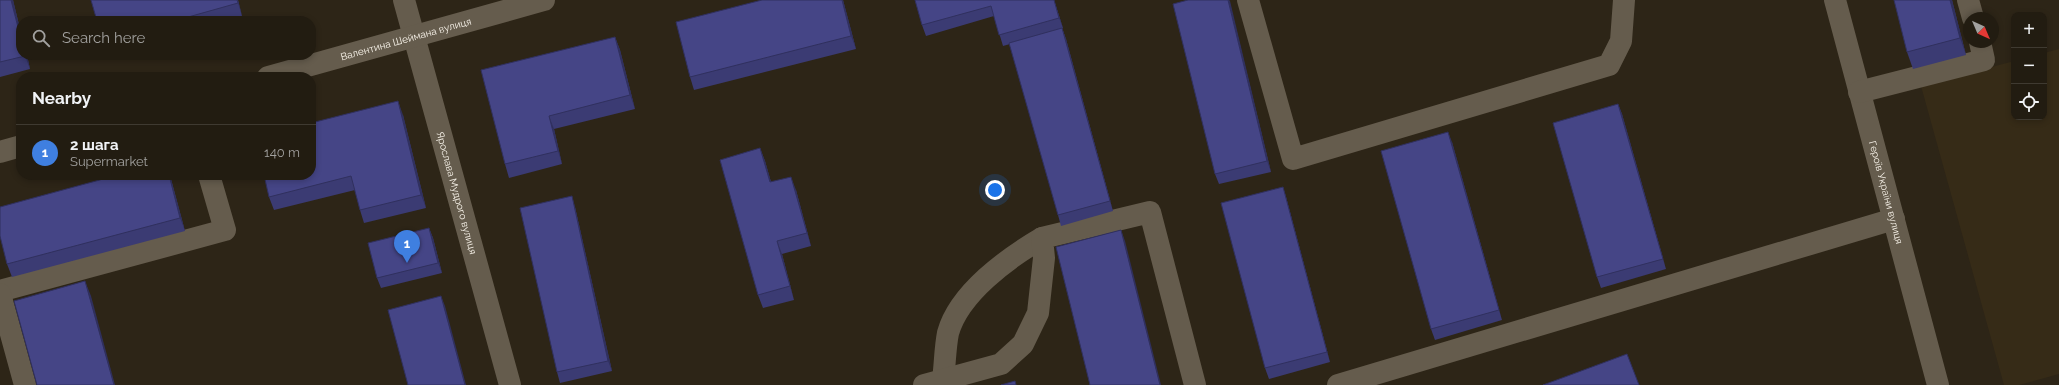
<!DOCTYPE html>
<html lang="en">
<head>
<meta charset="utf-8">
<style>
	:root { --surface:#221c11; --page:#2a251a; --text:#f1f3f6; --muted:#a2a19f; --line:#3f3a31; --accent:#0f766e }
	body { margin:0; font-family:Raleway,sans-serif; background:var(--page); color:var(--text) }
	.controls { position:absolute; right:12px; top:12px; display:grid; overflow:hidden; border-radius:8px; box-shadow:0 2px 6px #0003 }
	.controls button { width:36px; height:36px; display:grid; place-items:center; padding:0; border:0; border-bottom:1px solid var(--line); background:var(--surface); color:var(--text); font:20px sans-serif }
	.compass { position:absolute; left:1963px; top:12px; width:36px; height:36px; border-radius:50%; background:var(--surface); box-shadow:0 2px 6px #0003; rotate:136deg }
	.you { position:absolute; left:995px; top:190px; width:14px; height:14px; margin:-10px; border:3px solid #fff; border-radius:50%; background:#1a73e8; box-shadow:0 0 0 6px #1a73e833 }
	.badge { display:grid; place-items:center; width:26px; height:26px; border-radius:50%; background:var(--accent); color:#fff; font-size:13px; font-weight:700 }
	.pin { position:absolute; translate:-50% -33px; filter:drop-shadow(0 1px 2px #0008) }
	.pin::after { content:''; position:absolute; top:21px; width:14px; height:12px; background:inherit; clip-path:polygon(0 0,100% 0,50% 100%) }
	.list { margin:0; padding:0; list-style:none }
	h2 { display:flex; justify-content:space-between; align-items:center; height:52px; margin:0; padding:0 16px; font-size:17px }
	h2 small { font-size:13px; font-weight:400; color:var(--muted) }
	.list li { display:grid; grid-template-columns:26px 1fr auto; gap:12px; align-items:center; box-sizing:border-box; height:56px; padding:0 16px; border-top:1px solid var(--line) }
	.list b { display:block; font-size:15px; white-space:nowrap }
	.list p { margin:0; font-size:13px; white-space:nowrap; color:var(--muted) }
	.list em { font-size:13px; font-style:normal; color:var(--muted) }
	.icon { flex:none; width:22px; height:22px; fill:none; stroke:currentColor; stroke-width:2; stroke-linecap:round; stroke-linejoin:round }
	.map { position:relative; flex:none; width:2059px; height:385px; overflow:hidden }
	.search { position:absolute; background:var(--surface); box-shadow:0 2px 6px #0003; left:16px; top:16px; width:300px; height:44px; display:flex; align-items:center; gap:10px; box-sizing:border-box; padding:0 14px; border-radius:16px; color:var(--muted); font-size:15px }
	.panel { position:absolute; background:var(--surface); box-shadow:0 2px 6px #0003; left:16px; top:72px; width:300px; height:108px; border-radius:16px }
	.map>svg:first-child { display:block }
	.built { fill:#362b17 }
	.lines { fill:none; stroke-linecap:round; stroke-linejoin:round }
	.minor { stroke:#655c4d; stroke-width:22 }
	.wall { fill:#3b3b73 }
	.shaded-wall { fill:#30305e }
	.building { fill:#454586; stroke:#30305e }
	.labels { text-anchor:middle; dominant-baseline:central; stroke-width:3; stroke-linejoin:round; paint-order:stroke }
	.street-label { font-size:10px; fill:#f9f4eb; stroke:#120e09 }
</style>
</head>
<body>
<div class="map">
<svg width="2059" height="385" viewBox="0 0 2059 385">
	<rect width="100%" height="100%" fill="#2d2517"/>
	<path class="built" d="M2059,49V374L2019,385H2004L1921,86L2014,61V117H2044V53Z"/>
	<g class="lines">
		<g class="minor">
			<path id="s1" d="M404,0L510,385"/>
			<path d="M1248,0L1293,159L1609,65L1621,41L1624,0"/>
			<path id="s2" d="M1835,0L1938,385"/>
			<path d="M1968,0L1973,18"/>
			<path id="s3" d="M268,77L544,0"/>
			<path d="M1859,92L1984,60L1980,42"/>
			<path d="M0,152L21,146"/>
			<path d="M0,291L225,230L209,175"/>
			<path d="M0,294L25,385"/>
			<path d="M943,380C945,365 945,348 948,333C959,293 1008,258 1042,238"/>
			<path d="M924,385L1001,364L1023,344L1038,313L1044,258L1042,238L1150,212L1195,385"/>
			<path d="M1338,385L1894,219"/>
		</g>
	</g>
	<g class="wall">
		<path d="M0,0H13L21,33V55H27L30,69L0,77Z"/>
		<path d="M238,0L242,16L225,21H97Z"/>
		<path d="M843,0L856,49L694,90L690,77Z"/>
		<path d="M915,0H1054L1063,28H1062L1066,39L1113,211L1061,226L1058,215L1010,44L1003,46L994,16L926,36L922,25Z"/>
		<path d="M1188,0H1229L1271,172L1219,184L1215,174Z"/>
		<path d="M1952,0L1966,55L1913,69L1907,52Z"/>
		<path d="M615,37L620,50L635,109L554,129L562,164L509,178L505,164Z"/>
		<path d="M1618,104L1622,114L1666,269L1601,288L1597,277Z"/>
		<path d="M403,115L426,208L364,223L360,210L355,190L274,210L269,197Z"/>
		<path d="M1452,142L1502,320L1435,340L1431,329Z"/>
		<path d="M760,148L765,161L771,182L796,190L811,246L782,254L794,300L763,308L758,295Z"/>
		<path d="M118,175H170L185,231L12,277L7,264Z"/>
		<path d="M1283,187L1286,197L1330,362L1269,379L1265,368Z"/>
		<path d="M575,207L612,371L560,383L557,372Z"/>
		<path d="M429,228L433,238L442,273L381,288L377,278Z"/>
	</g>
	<g class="shaded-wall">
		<path d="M11,0H13L21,33V39Z"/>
		<path d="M237,0H238L242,16L238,3Z"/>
		<path d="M842,0H843L856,49L851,36Z"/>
		<path d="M1054,0L1063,28L1059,18Z"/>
		<path d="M1228,0H1229L1230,1L1271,172L1267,161Z"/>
		<path d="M1950,0H1952L1966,55L1960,38Z"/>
		<path d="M1062,28L1066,39L1113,211L1110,201Z"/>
		<path d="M615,37L620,50L635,109L630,95Z"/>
		<path d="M25,55H27L30,69L25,56Z"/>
		<path d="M398,101L403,115L426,208L421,195Z"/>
		<path d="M1618,104L1622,114L1666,269L1663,259Z"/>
		<path d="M549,116L554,129L562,164L558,151Z"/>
		<path d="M1448,132L1452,142L1502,320L1499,310Z"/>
		<path d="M760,148L765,161L775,196L770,182Z"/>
		<path d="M169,175H170V176L185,231L180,218Z"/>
		<path d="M791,177L796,190L811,246L807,233Z"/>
		<path d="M1283,187L1286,197L1330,362L1327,352Z"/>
		<path d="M572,196L575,207L612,371L608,361Z"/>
		<path d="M429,228L433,238L442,273L438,263Z"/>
		<path d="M1121,230L1125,241L1161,385H1160Z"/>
		<path d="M777,241L782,254L794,300L790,286Z"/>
		<path d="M85,281L91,296L115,385H114Z"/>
		<path d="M441,296L445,306L466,385H465Z"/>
	</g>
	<g class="building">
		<path d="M0,0H11L21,39V55H25V56L0,62Z"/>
		<path d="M91,0H237L238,3L174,21H97Z"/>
		<path d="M762,0H842L851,36L690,77L676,22Z"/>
		<path d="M915,0H1054L1059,18L999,35L991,6L922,25Z"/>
		<path d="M1188,0H1228L1267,161L1215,174L1173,4Z"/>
		<path d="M1894,0H1950L1960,38L1907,52Z"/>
		<path d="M1062,28L1110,201L1058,215L1009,43Z"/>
		<path d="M615,37L630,95L549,116L558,151L505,164L481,70Z"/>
		<path d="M398,101L421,195L360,210L351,176L269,197L264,175H311V123Z"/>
		<path d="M1618,104L1663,259L1597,277L1553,123Z"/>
		<path d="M1448,132L1499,310L1431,329L1381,151Z"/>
		<path d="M760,148L770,182L791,177L807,233L777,241L790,286L758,295L720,160Z"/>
		<path d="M118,175H169L180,218L7,264L0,236V207Z"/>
		<path d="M1283,187L1327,352L1265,368L1221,203Z"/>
		<path d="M572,196L608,361L557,372L520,208Z"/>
		<path d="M429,228L438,263L377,278L368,243Z"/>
		<path d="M1121,230L1160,385H1090L1056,247Z"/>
		<path d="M85,281L114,385H37L14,301Z"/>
		<path d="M441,296L465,385H408L388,310Z"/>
		<path d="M1627,354L1639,385H1543Z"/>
		<path d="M1015,381L1016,385H1001Z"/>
	</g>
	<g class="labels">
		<g class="street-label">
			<text stroke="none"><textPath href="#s3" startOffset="143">Валентина Шеймана вулиця</textPath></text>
			<text stroke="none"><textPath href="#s1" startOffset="200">Ярослава Мудрого вулиця</textPath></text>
			<text stroke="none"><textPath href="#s2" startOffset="199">Героїв України вулиця</textPath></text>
		</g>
	</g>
</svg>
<div class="controls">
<button>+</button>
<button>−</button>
<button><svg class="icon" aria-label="locate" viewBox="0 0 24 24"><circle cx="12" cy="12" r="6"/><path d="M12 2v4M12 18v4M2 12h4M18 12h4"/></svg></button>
</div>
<svg class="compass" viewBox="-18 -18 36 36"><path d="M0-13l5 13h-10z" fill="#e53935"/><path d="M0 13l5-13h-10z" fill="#a2a19f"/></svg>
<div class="you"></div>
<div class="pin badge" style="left:407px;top:263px;background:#3f7fe0">1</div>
<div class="search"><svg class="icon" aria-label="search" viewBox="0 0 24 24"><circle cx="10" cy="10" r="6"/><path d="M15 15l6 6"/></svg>Search here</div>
<section class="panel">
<h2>Nearby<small></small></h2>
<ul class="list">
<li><span class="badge" style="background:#3f7fe0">1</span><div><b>2 шага</b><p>Supermarket</p></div><em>140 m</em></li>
</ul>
</section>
</div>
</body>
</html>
